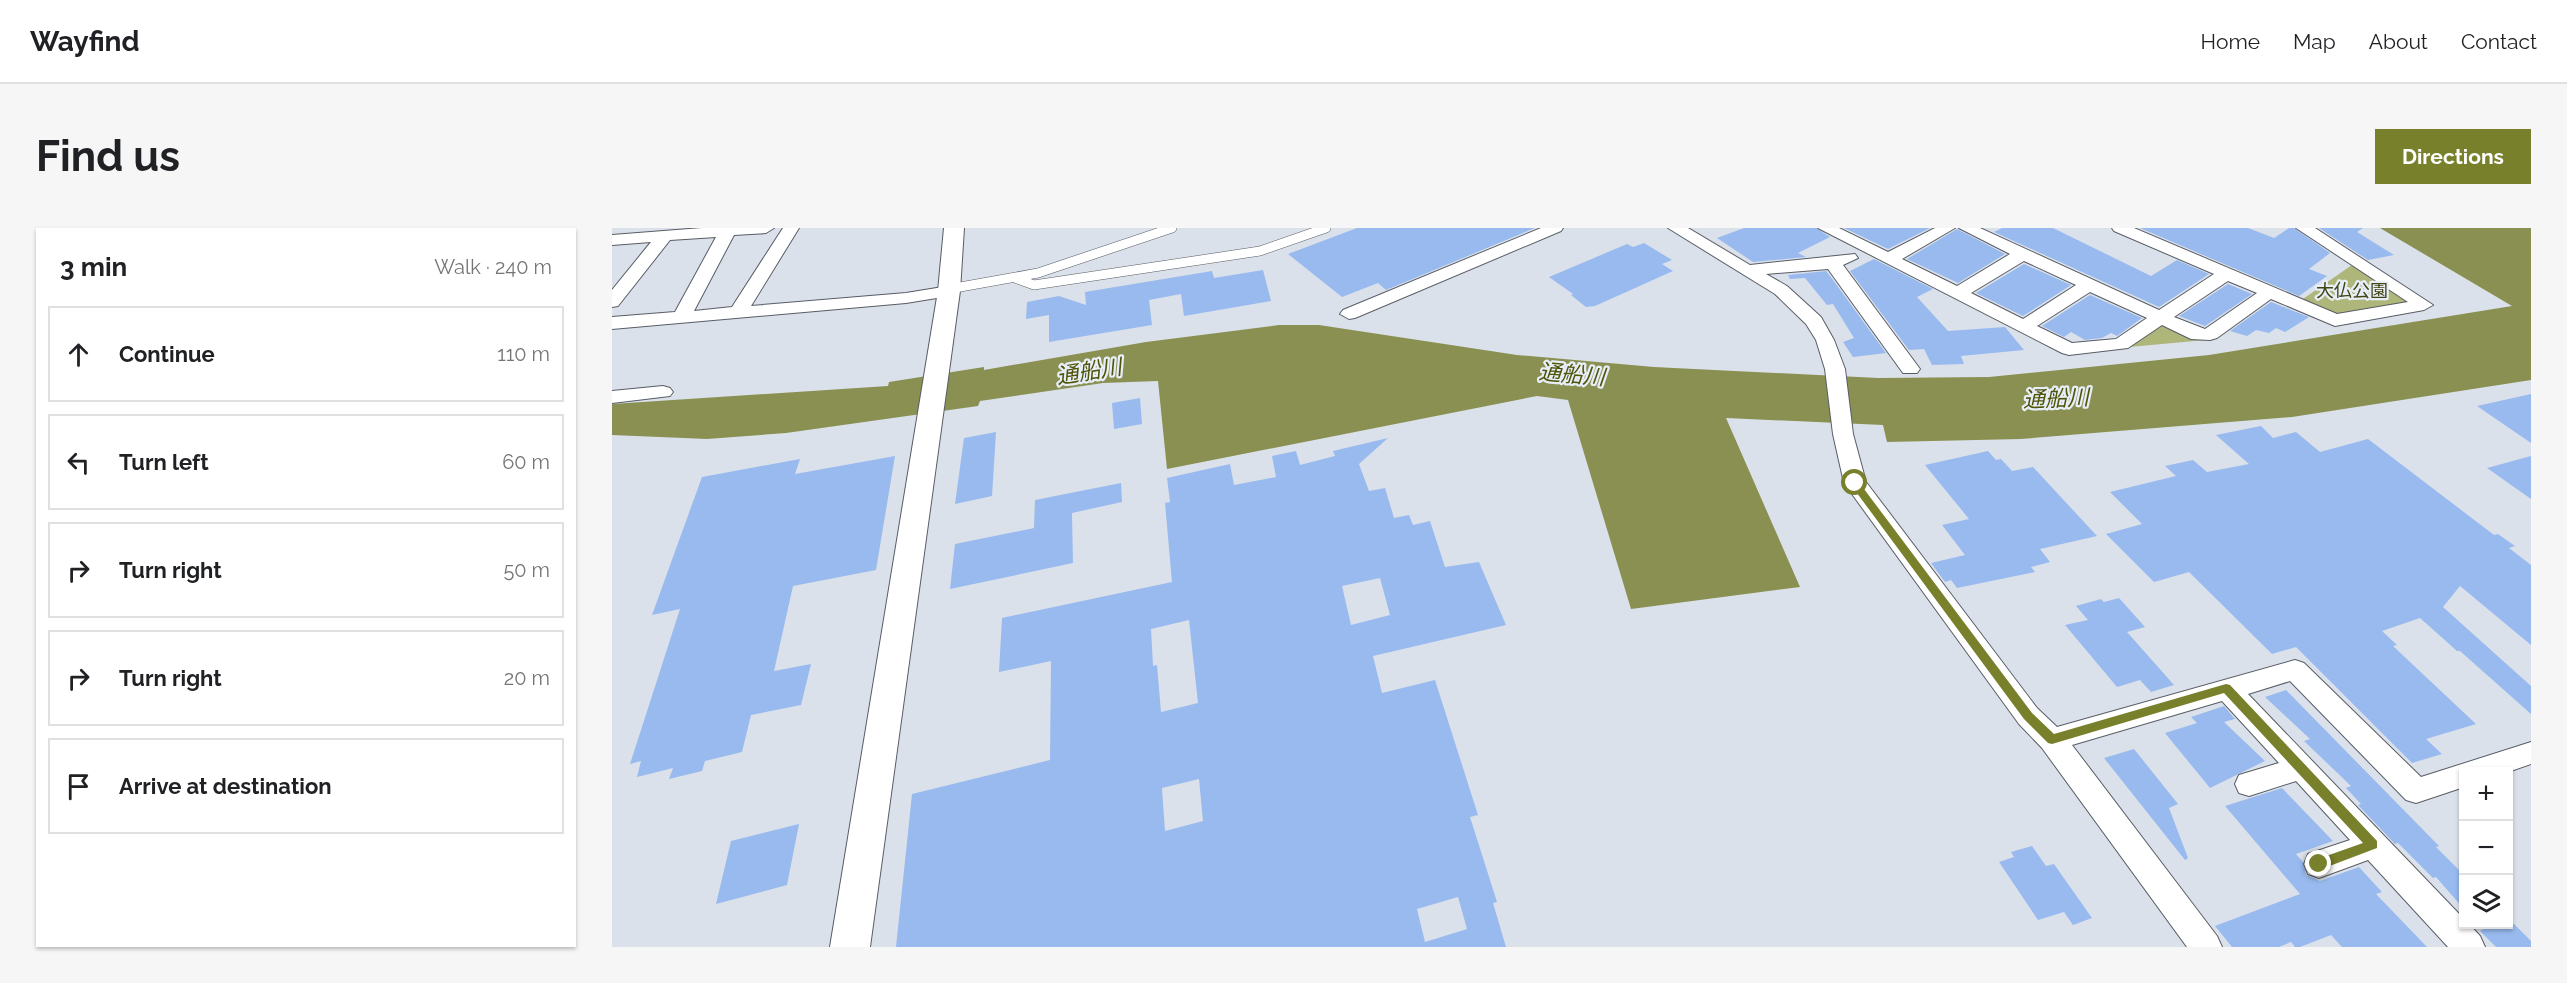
<!DOCTYPE html>
<html lang="en">
<head>
<meta charset="utf-8">
<style>
	:root { --surface:#fff; --page:#f6f6f6; --text:#202124; --muted:#757577; --line:#e0e0e0; --accent:#79802b }
	body { margin:0; font-family:Raleway,"Noto Sans JP",sans-serif; background:var(--page); color:var(--text) }
	.controls { position:absolute; right:18px; bottom:18px; display:grid; overflow:hidden; border-radius:0px; box-shadow:0 2px 4px #0004 }
	.controls button { width:54px; height:54px; display:grid; place-items:center; padding:0; border:0; border-bottom:2px solid var(--line); background:var(--surface); color:var(--text); font:30px sans-serif }
	.stop { position:absolute; width:18px; height:18px; margin:-14px; border:4px solid #79802b; border-radius:50%; background:#fff }
	.stop.end { background:#79802b; border-color:#fff; box-shadow:0 2px 6px #0008 }
	.list { margin:0; padding:0; list-style:none }
	h2 { display:flex; justify-content:space-between; align-items:center; height:78px; margin:0; padding:0 24px; font-size:26px }
	h2 small { font-size:20px; font-weight:400; color:var(--muted) }
	.list li { display:grid; grid-template-columns:39px 1fr auto; gap:18px; align-items:center; box-sizing:border-box; height:96px; margin:0 12px 12px; padding:0 12px; border:2px solid var(--line); border-radius:0px }
	.list b { display:block; font-size:22px; white-space:nowrap }
	.list em { font-size:20px; font-style:normal; color:var(--muted) }
	.icon { flex:none; width:33px; height:33px; fill:none; stroke:currentColor; stroke-width:2; stroke-linecap:round; stroke-linejoin:round }
	.map { position:relative; flex:none; width:1919px; height:719px; overflow:hidden; border-radius:0px }
	header { display:flex; align-items:center; gap:36px; box-sizing:border-box; height:84px; padding:0 30px; background:var(--surface); border-bottom:2px solid var(--line) }
	header strong { font-size:28px }
	nav { display:flex; gap:33px; margin-inline-start:auto; font-size:21px }
	.intro { display:flex; align-items:center; justify-content:space-between; box-sizing:border-box; height:144px; padding:0 36px }
	h1 { margin:0; font-size:42px }
	.button { padding:15px 27px; border-radius:0px; background:var(--accent); color:#fff; font-size:21px; font-weight:700 }
	main { display:flex; gap:36px; padding:0 36px }
	aside { flex:1; background:var(--surface); border-radius:0px; box-shadow:0 2px 4px #0004 }
	.map>svg:first-child { display:block }
	.green { fill:#aeb67a }
	.water { fill:#899052 }
	.building { fill:#98baef; fill-rule:evenodd }
	.lines { fill:none; stroke-linecap:round; stroke-linejoin:round }
	.service-casing { stroke:#585d65; stroke-width:10 }
	.minor-casing { stroke:#585d65; stroke-width:2 }
	.tertiary-casing { stroke:#585d65; stroke-width:2 }
	.service { stroke:#fff; stroke-width:9 }
	.minor { fill:#fff; fill-rule:evenodd }
	.tertiary { fill:#fff; fill-rule:evenodd }
	.route { fill:#79802b }
	.labels { text-anchor:middle; dominant-baseline:central; stroke-width:4.5; stroke-linejoin:round; paint-order:stroke }
	.far-park-label { font-size:18px; fill:#414515; stroke:#e8eef7 }
	.water-label { font-size:22px; font-style:italic; fill:#4e5408; stroke:#e8eef7 }
</style>
</head>
<body>
<header>
<strong>Wayfind</strong>
<nav><a>Home</a><a>Map</a><a>About</a><a>Contact</a></nav>
</header>
<div class="intro"><h1>Find us</h1><a class="button">Directions</a></div>
<main>
<aside>
<h2>3 min<small>Walk · 240 m</small></h2>
<ul class="list">
<li><svg class="icon" aria-label="ahead" viewBox="0 0 24 24"><path d="M12 20V5M6 11l6-6 6 6"/></svg><div><b>Continue</b></div><em>110 m</em></li>
<li><svg class="icon" aria-label="left" viewBox="0 0 24 24"><path d="M17 20v-9H6M10 6l-5 5 5 5"/></svg><div><b>Turn left</b></div><em>60 m</em></li>
<li><svg class="icon" aria-label="right" viewBox="0 0 24 24"><path d="M7 20v-9h11M14 6l5 5-5 5"/></svg><div><b>Turn right</b></div><em>50 m</em></li>
<li><svg class="icon" aria-label="right" viewBox="0 0 24 24"><path d="M7 20v-9h11M14 6l5 5-5 5"/></svg><div><b>Turn right</b></div><em>20 m</em></li>
<li><svg class="icon" aria-label="arrive" viewBox="0 0 24 24"><path d="M6 21V4h12l-3 4 3 4H6"/></svg><div><b>Arrive at destination</b></div></li>
</ul>
</aside>
<div class="map">
<svg width="1919" height="719" viewBox="0 0 1919 719">
	<rect width="100%" height="100%" fill="#dbe1ea"/>
	<g class="green">
		<path d="M1740,37L1794,71V76L1728,86L1714,84L1688,73Z"/>
		<path d="M1552,95L1594,112L1517,119Z"/>
	</g>
	<path class="water" d="M1768,0H1919V152L1680,189L1409,211L1275,214L1271,197L1114,190L1188,359L1019,381L956,172L925,168L555,241L546,153L491,155L368,173L366,178L174,205L95,211L0,207V176L276,158L277,154L372,139V142L534,114L667,97H707L905,127L1042,139L1266,150L1377,149L1597,127L1900,78Z"/>
	<g class="building">
		<path d="M745,0H923L774,62L766,55L730,69L676,26Z"/>
		<path d="M1132,0H1204L1218,9L1186,25L1194,29L1141,34L1105,10Z"/>
		<path d="M1232,0H1318L1276,21Z"/>
		<path d="M1390,0H1441L1539,48L1565,32L1597,46L1547,79L1382,4Z"/>
		<path d="M1528,0H1636L1662,10L1677,0H1682L1718,25L1697,41L1715,48L1687,68Z"/>
		<path d="M1707,0H1751L1745,4L1782,27L1756,32Z"/>
		<path d="M1345,1L1393,26L1346,55L1295,31Z"/>
		<path d="M1032,15L1060,32L1050,36L1061,43L983,78L974,79L959,67L961,66L937,49L1015,16L1021,19Z"/>
		<path d="M1262,31L1321,61L1305,69L1336,103L1393,99L1412,122L1349,128L1352,136L1320,137L1312,121L1297,122L1238,43Z"/>
		<path d="M1412,36L1459,57L1411,88L1364,65Z"/>
		<path d="M651,42L659,73L572,88L569,66L537,72L540,97L437,114V87L414,91L415,74L447,68L474,77L473,64L600,43L602,50Z"/>
		<path d="M1214,43L1221,52L1274,125L1241,129L1231,114L1242,110L1221,76L1215,77L1193,50L1178,51L1176,47Z"/>
		<path d="M1616,56L1640,66L1593,98L1567,88Z"/>
		<path d="M1478,67L1530,90L1505,108L1499,105L1490,110L1473,112L1459,104L1452,109L1430,98Z"/>
		<path d="M1659,74L1697,89L1673,104L1664,100L1657,105L1644,102L1635,108L1618,103Z"/>
		<path d="M1919,166V215L1865,178Z"/>
		<path d="M528,170L530,196L502,201L500,175Z"/>
		<path d="M1649,198L1661,210L1684,204L1708,224L1756,211L1882,307L1886,306L1903,318L1897,320L1919,337V417L1848,358L1831,379L1919,458V486L1848,423H1845L1808,390L1770,403L1785,417L1781,418L1864,496L1814,511L1830,526L1800,535L1684,419L1660,426L1577,344L1542,354L1494,306L1530,296L1498,264L1564,248L1553,238L1581,232L1595,244L1637,236L1604,207Z"/>
		<path d="M384,204L380,268L343,276L352,210Z"/>
		<path d="M776,210L747,236L757,263L773,260L782,290L797,287L801,297L818,293L833,339L867,334L894,397L761,428L770,465L823,452L866,587L858,589L885,674L881,675L894,719H284L300,566L438,532L439,433L387,444L390,390L560,354L553,275L558,274L555,250L618,236L622,257L664,249L660,228L684,223L688,237L723,228L721,223ZM768,350L778,387L739,397L730,358ZM577,392L586,475L549,484L545,437L541,438L539,401ZM587,551L591,593L553,603L550,560ZM846,669L855,701L813,714L805,681Z"/>
		<path d="M1376,223L1384,232L1389,231L1400,243L1421,239L1485,308L1428,321L1438,334L1419,339L1423,344L1345,360L1339,352L1333,354L1319,335L1353,327L1330,297L1357,291L1313,237Z"/>
		<path d="M283,228L264,342L181,358L162,443L199,436L189,477L139,487L130,524L93,533L90,543L57,551L61,540L25,549L29,533L18,536L68,381L40,387L90,249L188,231L183,246Z"/>
		<path d="M1919,228V271L1875,240Z"/>
		<path d="M509,255L510,274L460,285L461,335L338,361L343,316L422,300L423,272Z"/>
		<path d="M1507,370L1533,399L1515,404L1562,457L1539,464L1528,452L1505,459L1453,397L1476,392L1464,378L1489,371L1492,374Z"/>
		<path d="M1674,462L1827,618L1824,619L1851,646V680L1824,649L1821,650L1786,615L1783,616L1746,577L1749,576L1734,560L1739,558L1692,513L1698,511L1653,469Z"/>
		<path d="M1612,478L1623,491L1612,494L1653,533L1598,560L1553,505L1585,495L1579,489Z"/>
		<path d="M1522,521L1566,576L1557,580L1576,630L1573,632L1492,530Z"/>
		<path d="M1670,560L1721,613L1684,626L1691,634L1694,647L1708,653L1747,639L1770,664L1764,666L1815,719H1730L1719,707L1688,719H1683L1679,714L1667,719H1620L1603,698L1688,666L1613,578Z"/>
		<path d="M187,596L175,657L104,676L119,613Z"/>
		<path d="M1420,618L1434,638L1442,636L1480,690L1461,697L1452,684L1426,692L1387,634L1402,629L1399,624Z"/>
		<path d="M1882,696H1902L1919,713V719H1884L1868,703Z"/>
	</g>
	<g class="lines">
		<defs>
			<g id="service">
				<path d="M403,50L422,57L648,23L714,0"/>
				<path d="M337,61L426,45L560,0"/>
			</g>
			<g id="minor">
				<path d="M90,0H162L154,5L122,7L82,83L120,79L171,0H187L139,78L294,65L337,58L346,63L337,68L294,75L0,101V89L63,84L104,9L58,12L6,78L0,79V62L39,14L0,17V7Z"/>
				<path d="M929,0H951L949,3L743,90L737,91L728,86L731,82Z"/>
				<path d="M1056,0H1076L1138,37L1243,26L1246,30L1231,37L1308,141L1305,145H1291L1216,41L1154,46L1175,58L1209,89L1222,112L1233,141L1241,206L1254,254L1425,480L1445,499L1683,432L1692,435L1809,549L1919,514V536L1896,544H1852V559L1804,575L1794,572L1678,453L1636,466L1852,691V696H1857L1868,708L1873,719H1836L1756,632L1707,650L1696,646L1692,636L1696,626L1738,612L1684,553L1637,568L1627,565L1623,556L1627,547L1667,535L1610,473L1460,517L1605,708L1610,719H1575L1430,520L1407,496L1232,255L1221,206L1213,141L1204,112L1194,96L1163,66Z"/>
				<path d="M1206,0H1227L1276,24L1323,0H1343L1290,31L1345,58L1398,26L1347,0H1368L1547,82L1602,46L1502,3L1500,0H1522L1725,86L1796,74L1684,0H1703L1821,77L1812,82L1723,98L1659,71L1605,110L1598,112L1579,111L1550,97L1516,120L1457,127L1450,125ZM1412,33L1464,57L1411,91L1359,65ZM1616,53L1645,65L1593,101L1562,89ZM1478,64L1535,90L1504,111L1460,115L1425,98Z"/>
				<path d="M51,158L58,160L61,164L58,168L0,175V163Z"/>
			</g>
			<path id="tertiary" d="M332,0H352L348,63L258,719H218L326,63Z"/>
		</defs>
		<use href="#service" class="service-casing"/>
		<use href="#minor" class="minor-casing"/>
		<use href="#tertiary" class="tertiary-casing"/>
		<use href="#service" class="service"/>
		<use href="#minor" class="minor"/>
		<use href="#tertiary" class="tertiary"/>
	</g>
	<path class="route" d="M1239,253H1246L1420,485L1442,506L1614,456L1618,457L1765,613V620L1707,642L1703,640V632L1751,615L1612,465L1440,516L1436,515L1412,491L1239,257Z"/>
	<g class="labels">
		<g class="far-park-label">
			<text x="1740" y="62">大仏公園</text>
		</g>
		<g class="water-label">
			<text transform="translate(477 143) rotate(-9)">通船川</text>
			<text transform="translate(960 146) rotate(5)">通船川</text>
			<text transform="translate(1444 170) rotate(-2)">通船川</text>
		</g>
	</g>
</svg>
<div class="controls">
<button>+</button>
<button>−</button>
<button><svg class="icon" aria-label="layers" viewBox="0 0 24 24"><path d="M12 4l9 5-9 5-9-5zM3 14l9 5 9-5"/></svg></button>
</div>
<div class="stop" style="left:1243px;top:255px"></div>
<div class="stop end" style="left:1707px;top:636px"></div>
</div>
</main>
</body>
</html>
